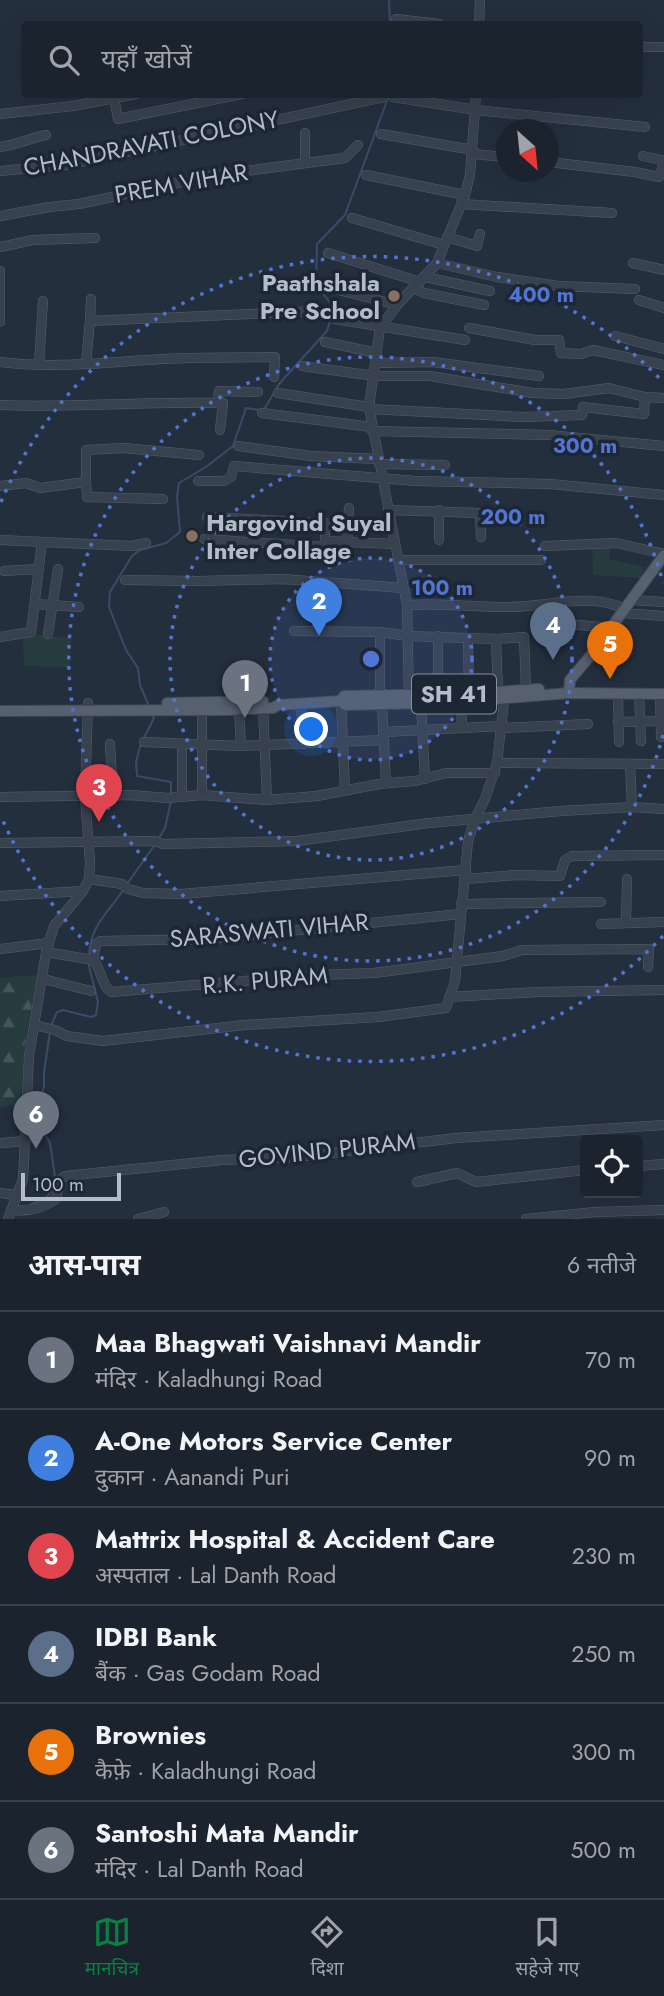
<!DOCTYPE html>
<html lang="hi">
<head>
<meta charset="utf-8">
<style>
	:root { --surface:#1b232e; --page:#242b36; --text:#f1f3f6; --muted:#a0a4aa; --line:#39404a; --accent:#0b8043 }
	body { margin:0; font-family:Jost,"Noto Sans Devanagari",sans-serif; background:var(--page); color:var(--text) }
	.controls { position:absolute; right:21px; bottom:21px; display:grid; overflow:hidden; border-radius:7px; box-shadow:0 7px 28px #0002 }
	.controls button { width:63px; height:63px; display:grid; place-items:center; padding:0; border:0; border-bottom:2px solid var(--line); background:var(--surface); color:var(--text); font:35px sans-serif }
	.compass { position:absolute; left:496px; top:119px; width:63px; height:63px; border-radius:50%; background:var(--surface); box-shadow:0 7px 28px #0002; rotate:153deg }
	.scale { position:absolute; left:21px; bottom:18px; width:100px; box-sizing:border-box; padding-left:7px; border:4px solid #b4bcc9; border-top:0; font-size:19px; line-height:24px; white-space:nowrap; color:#b4bcc9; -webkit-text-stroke:5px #1d2633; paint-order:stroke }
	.you { position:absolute; left:312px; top:730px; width:24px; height:24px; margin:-18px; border:5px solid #fff; border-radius:50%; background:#1a73e8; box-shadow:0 0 0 10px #1a73e833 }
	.badge { display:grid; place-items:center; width:46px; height:46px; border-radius:50%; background:var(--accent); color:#fff; font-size:23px; font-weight:700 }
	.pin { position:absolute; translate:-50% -58px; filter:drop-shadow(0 2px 4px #0008) }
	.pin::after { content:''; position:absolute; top:37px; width:24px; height:21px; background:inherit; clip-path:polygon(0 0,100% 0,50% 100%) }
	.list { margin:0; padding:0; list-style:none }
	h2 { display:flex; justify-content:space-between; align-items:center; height:91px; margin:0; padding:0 28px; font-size:30px }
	h2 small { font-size:23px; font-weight:400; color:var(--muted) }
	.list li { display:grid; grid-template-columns:46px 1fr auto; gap:21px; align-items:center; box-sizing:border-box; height:98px; padding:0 28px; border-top:2px solid var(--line) }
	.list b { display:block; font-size:26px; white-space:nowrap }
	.list p { margin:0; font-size:23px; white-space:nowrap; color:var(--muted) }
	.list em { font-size:23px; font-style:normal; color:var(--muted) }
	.icon { flex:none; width:38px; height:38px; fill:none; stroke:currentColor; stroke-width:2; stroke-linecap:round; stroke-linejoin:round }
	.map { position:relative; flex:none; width:664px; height:1219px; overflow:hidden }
	.search { position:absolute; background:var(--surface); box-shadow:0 7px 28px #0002; left:21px; right:21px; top:21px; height:77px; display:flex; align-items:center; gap:18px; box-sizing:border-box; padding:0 24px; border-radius:7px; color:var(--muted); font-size:26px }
	.sheet { height:679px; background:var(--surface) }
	nav { display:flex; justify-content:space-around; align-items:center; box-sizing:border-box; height:98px; border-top:2px solid var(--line); background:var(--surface); font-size:19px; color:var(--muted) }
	nav a { display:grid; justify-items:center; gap:4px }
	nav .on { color:var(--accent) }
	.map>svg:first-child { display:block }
	.green { fill:#263c3f }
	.forest { fill:url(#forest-firs) }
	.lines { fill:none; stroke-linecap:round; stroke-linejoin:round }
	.stream { stroke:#394c67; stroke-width:2 }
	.minor-casing { stroke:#565f6c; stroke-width:10 }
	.major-casing { stroke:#414a57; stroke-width:12 }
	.minor { stroke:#38414e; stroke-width:9 }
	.major { stroke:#56606e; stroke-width:10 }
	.ring { fill:none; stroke:#5274d3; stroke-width:3.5; stroke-dasharray:3.5 7 }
	.education-dot { fill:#8d6e63; stroke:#1d2633; stroke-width:2.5 }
	.labels { text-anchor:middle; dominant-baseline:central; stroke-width:7; stroke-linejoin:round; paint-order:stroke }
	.shield { fill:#1d2633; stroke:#878f9c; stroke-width:2 }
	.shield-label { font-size:23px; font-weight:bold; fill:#b4bcc9 }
	.street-label { font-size:24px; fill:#b4bcc9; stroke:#1d2633 }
	.poi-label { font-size:24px; font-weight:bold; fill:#b4bcc9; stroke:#1d2633; text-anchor:end }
	.centre { fill:#5274d3; stroke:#1d2633; stroke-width:3.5 }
	.ring-label { font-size:21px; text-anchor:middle; font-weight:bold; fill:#5274d3; stroke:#1d2633; stroke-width:7; stroke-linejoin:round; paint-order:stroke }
</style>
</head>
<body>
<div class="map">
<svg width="664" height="1219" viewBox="0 0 664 1219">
	<defs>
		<pattern id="forest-firs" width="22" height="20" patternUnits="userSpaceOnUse" patternTransform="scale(1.75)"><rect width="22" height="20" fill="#263c3f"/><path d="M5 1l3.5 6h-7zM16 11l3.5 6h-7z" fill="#435659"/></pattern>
	</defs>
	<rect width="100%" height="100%" fill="#242f3e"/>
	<g class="green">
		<path d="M609,545L610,559L644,567L640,578L593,575L592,547Z"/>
		<path d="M36,635L71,638L70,667L24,666L23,637Z"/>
	</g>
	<path class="forest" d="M37,975L25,1044L20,1104L0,1107V978Z"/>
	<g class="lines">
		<g class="stream">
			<path d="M389,0L390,24"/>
			<path d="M149,706L140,685L138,668L126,650L109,607L110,592L132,556L140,550L166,543L180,532L177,497L179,483L206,467L233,446L246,408L259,410L265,408L279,384L327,331L334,308L316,284L317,244L345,215L388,98"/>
			<path d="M144,738L154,718L152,715"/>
			<path d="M141,743L136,762L137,776L171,782V795"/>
			<path d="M159,838L165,828L171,801"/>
			<path d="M127,884L154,846"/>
			<path d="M89,956C90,925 108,913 124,889"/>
			<path d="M51,1026L57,1012L63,1010L91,1017L96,1015L98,1002L88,962"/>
			<path d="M30,1205L47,1197L52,1190L55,1177L50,1143L36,1120L35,1112L44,1087V1072L50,1032"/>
		</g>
		<defs>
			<g id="minor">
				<path d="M396,19L440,24"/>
				<path d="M479,24L480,0"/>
				<path d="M640,47H664"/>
				<path d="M393,97L476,110L645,127"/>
				<path d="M114,98L118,119L242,94"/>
				<path d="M0,114L73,106L136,94"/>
				<path d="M305,133V163"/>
				<path d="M381,134L473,150"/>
				<path d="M0,147C17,145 30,138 46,135"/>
				<path d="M473,154L506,157"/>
				<path d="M643,156L664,161"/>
				<path d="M548,162L635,172L659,177L664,164"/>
				<path d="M0,171L66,165L384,97"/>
				<path d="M366,175L465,195"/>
				<path d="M461,204L612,213"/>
				<path d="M0,216L49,207L79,204L215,175L345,158L358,145"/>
				<path d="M352,218L444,245"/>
				<path d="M447,237L477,246L480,234"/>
				<path d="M0,247L33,240L95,238"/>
				<path d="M328,253L420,282"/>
				<path d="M437,263L497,277L558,286L635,289"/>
				<path d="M633,263L664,270"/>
				<path d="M0,271V322"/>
				<path d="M425,277L490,291"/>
				<path d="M327,287L397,305"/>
				<path d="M414,288L424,293L484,305"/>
				<path d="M639,300L664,308"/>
				<path d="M335,319L465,340"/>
				<path d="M90,321L91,299"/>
				<path d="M469,328L535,340H559L561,353L581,354L593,350L664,365"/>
				<path d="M615,336L664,349"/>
				<path d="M325,342L377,353"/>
				<path d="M0,362C54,369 108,362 162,359C200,357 238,358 275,357L274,377"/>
				<path d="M86,363L90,321L316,311"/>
				<path d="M376,363L433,362L539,376"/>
				<path d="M39,365L43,301"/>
				<path d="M302,366L375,376H430L533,393L564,394L609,388L645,397L664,398"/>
				<path d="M278,393L369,407"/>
				<path d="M218,403L219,391L258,392"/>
				<path d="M0,405C74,408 148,401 223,403L220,430"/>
				<path d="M369,409L523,417L582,415L583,407L644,414L645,397"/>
				<path d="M262,413L372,427"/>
				<path d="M372,431L549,435L664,446"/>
				<path d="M238,446L311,456L377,459"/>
				<path d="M379,464L445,465"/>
				<path d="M198,481H224L231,477L234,466L416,481L550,484L664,495"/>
				<path d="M86,482L87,497L163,499"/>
				<path d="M0,486L26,483L40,488L86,482V450L124,448L199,455"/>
				<path d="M388,510L480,513L481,537"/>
				<path d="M207,517L325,523V541"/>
				<path d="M204,539L325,547V541L395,544"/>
				<path d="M0,540L132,546L146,543"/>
				<path d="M439,540V510"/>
				<path d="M347,542L349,508"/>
				<path d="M545,546L616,543L664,554"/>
				<path d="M398,560H541"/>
				<path d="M4,571L38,569"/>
				<path d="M125,580L198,581L282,579L404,588"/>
				<path d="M632,600L664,602"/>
				<path d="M36,604L79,607"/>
				<path d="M407,605C441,603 473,607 506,607C544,608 589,591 625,609"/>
				<path d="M622,613L664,616"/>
				<path d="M558,623L611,628"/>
				<path d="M294,631L380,632L408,636L496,639L524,637L526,689"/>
				<path d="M48,634L58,569"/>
				<path d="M0,637L31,632L42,542"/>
				<path d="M468,638L469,693"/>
				<path d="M496,639L498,692"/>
				<path d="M438,694V636"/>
				<path d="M618,694L619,742"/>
				<path d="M639,694L641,741"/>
				<path d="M660,694L661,737"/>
				<path d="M380,696V632"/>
				<path d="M409,700L407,605L369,407L380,328L397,305L437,263L465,195L470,175L476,94"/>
				<path d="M341,701L345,790"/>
				<path d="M461,702L462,728"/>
				<path d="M301,703L303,744"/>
				<path d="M382,704L386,783"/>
				<path d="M421,704L425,779"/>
				<path d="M263,708L267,800"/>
				<path d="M202,710V795"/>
				<path d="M239,710L241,746"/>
				<path d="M618,722L664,721"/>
				<path d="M502,728L588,724"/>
				<path d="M383,732L502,726"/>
				<path d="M144,742L241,746L383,740"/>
				<path d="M110,744L113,796"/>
				<path d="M497,763L664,764"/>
				<path d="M630,764L632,807"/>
				<path d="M0,797L130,795L168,798L202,795L267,800L317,796L379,784L415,781L446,773H495"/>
				<path d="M182,797V745"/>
				<path d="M0,843L155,841L163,844L297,841L429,823L561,811L632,807L664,809"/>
				<path d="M89,879L122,884L128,889L143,893L181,894L466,870"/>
				<path d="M465,879L516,875L560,876L565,860L572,856L664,855"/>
				<path d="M0,896L83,891"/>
				<path d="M461,904L601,902"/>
				<path d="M626,922L627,879"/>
				<path d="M601,924L664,922"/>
				<path d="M0,949L49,943"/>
				<path d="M46,952L93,960"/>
				<path d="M93,960C102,969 101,985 111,992L317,975L374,973L503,956L522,950L649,949L648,967"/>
				<path d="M93,960L96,944L100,941L209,939L461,914"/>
				<path d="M43,979L91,991"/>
				<path d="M449,997L538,992L664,990"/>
				<path d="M35,1025L55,1030L67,1036L103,1041L244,1025L378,1017L446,1008L455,981L468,841L475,819L485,799L497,763L505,692"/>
				<path d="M0,1143L26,1141"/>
				<path d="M638,1166L664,1164"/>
				<path d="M417,1182L457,1173L476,1182L585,1170"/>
				<path d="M0,1193L18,1195"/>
				<path d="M11,1210C27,1212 42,1209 56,1199L60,1180L65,1176L222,1160L298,1157L456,1138L664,1125"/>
				<path d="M8,1219L23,1179L29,1056L46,952L54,926L83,891L89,879L90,863L85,797L88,703"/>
				<path d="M138,1219L164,1212"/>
				<path d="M526,1219L595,1212L664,1210"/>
			</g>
			<g id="major">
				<path d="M569,693L570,680L591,655L664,555"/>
				<path d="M341,701L344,696L464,694L539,689"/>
				<path d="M167,703L263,701"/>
				<path d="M0,711L226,710L273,708L278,705L341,701L345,705L460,702L569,693L664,694"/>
			</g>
		</defs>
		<use href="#minor" class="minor-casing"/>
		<use href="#major" class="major-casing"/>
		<use href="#minor" class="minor"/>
		<use href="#major" class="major"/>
	</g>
	<circle cx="371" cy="659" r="101" fill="#5274d3" fill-opacity=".12"/>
	<g class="ring">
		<circle cx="371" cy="659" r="101"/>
		<circle cx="371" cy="659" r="201"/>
		<path d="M663 735A302 302 0 1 1 663 583"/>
		<path d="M663 936A402 402 0 0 1 1 816M1 502A402 402 0 0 1 663 382"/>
	</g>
	<g class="education-dot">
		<circle cx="394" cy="296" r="7"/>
		<circle cx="192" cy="536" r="7"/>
	</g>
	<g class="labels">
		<rect class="shield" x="412" y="674.5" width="84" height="39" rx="5"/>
		<g class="shield-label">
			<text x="454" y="694">SH 41</text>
		</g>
		<g class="street-label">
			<text transform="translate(151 143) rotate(-11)">CHANDRAVATI COLONY</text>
			<text transform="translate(181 183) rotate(-10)">PREM VIHAR</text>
			<text transform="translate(269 930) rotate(-5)">SARASWATI VIHAR</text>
			<text transform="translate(265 980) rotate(-5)">R.K. PURAM</text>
			<text transform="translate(327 1150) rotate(-6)">GOVIND PURAM</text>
		</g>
		<g class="poi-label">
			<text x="380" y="282">Paathshala<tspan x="380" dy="28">Pre School</tspan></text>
			<text x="206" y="522" text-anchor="start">Hargovind Suyal<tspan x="206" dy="28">Inter Collage</tspan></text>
		</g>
	</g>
	<circle cx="371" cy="659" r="10" class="centre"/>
	<g class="ring-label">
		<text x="541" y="302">400 m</text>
		<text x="585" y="453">300 m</text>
		<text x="513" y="524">200 m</text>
		<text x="442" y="595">100 m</text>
	</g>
</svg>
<div class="controls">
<button><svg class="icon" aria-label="locate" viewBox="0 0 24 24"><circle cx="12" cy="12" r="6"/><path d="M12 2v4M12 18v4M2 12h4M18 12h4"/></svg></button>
</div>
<svg class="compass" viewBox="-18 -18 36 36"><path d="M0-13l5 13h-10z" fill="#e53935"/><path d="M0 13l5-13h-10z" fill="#a0a4aa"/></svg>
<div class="scale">100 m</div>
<div class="you"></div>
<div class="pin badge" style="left:245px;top:718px;background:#6b7280">1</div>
<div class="pin badge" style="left:319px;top:636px;background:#3f7fe0">2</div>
<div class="pin badge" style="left:99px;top:822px;background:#e0444e">3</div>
<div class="pin badge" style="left:553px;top:660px;background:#5c6f8a">4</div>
<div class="pin badge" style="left:610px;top:679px;background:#e8710a">5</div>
<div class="pin badge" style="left:36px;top:1149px;background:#6b7280">6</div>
<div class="search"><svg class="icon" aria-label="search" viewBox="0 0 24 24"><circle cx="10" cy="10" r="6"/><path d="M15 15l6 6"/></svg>यहाँ खोजें</div>
</div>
<section class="sheet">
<h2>आस-पास<small>6 नतीजे</small></h2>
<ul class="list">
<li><span class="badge" style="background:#6b7280">1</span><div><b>Maa Bhagwati Vaishnavi Mandir</b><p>मंदिर · Kaladhungi Road</p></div><em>70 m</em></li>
<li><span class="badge" style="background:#3f7fe0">2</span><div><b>A-One Motors Service Center</b><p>दुकान · Aanandi Puri</p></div><em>90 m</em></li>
<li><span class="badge" style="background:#e0444e">3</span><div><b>Mattrix Hospital &amp; Accident Care</b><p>अस्पताल · Lal Danth Road</p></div><em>230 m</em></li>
<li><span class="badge" style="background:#5c6f8a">4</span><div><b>IDBI Bank</b><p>बैंक · Gas Godam Road</p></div><em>250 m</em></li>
<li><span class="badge" style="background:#e8710a">5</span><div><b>Brownies</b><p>कैफ़े · Kaladhungi Road</p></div><em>300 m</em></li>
<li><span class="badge" style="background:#6b7280">6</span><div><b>Santoshi Mata Mandir</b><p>मंदिर · Lal Danth Road</p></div><em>500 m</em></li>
</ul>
</section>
<nav>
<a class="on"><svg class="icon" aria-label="map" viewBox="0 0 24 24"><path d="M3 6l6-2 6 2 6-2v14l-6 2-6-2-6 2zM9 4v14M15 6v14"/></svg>मानचित्र</a>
<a><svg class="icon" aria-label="directions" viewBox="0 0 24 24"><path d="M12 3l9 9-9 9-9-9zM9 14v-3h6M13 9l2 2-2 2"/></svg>दिशा</a>
<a><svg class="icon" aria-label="saved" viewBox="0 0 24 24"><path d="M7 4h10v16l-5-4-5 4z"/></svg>सहेजे गए</a>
</nav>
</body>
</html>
